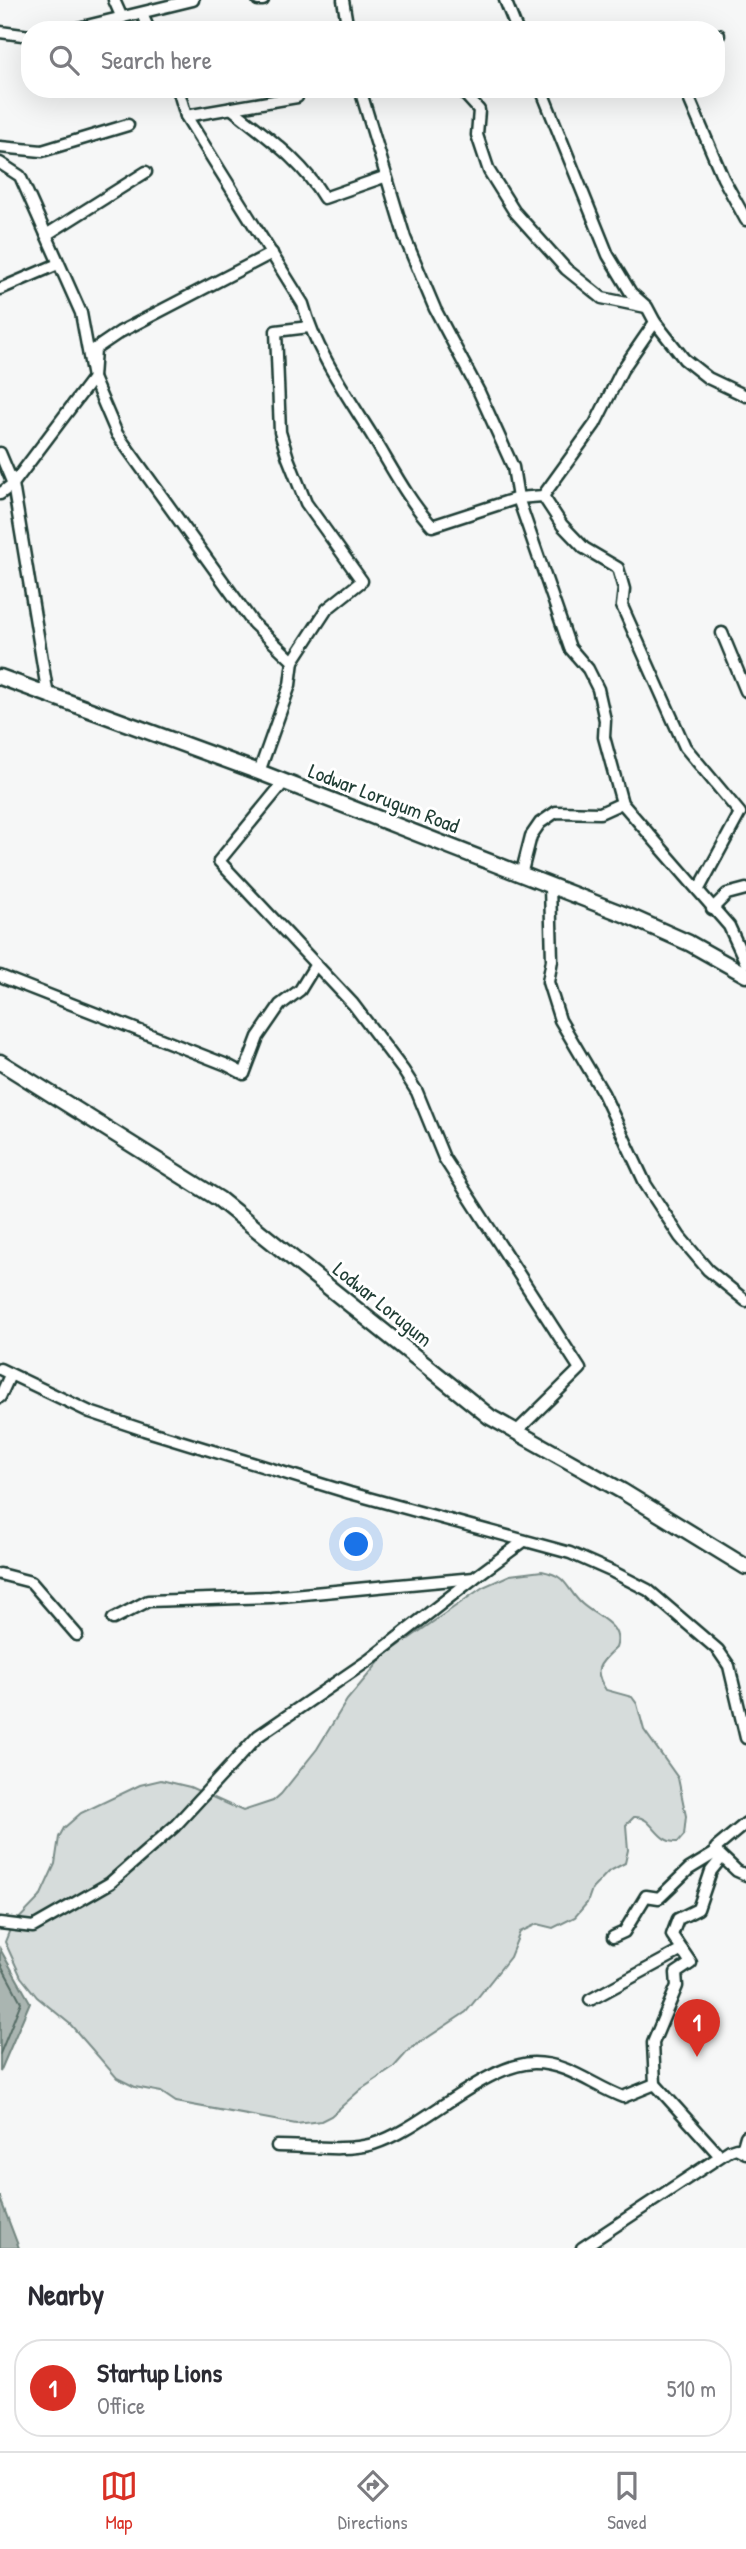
<!DOCTYPE html>
<html lang="en">
<head>
<meta charset="utf-8">
<style>
	:root { --surface:#fff; --page:#f2f2f3; --text:#2b2b33; --muted:#7c7c81; --line:#e1e1e2; --accent:#d93025 }
	body { margin:0; font-family:"Patrick Hand",sans-serif; background:var(--page); color:var(--text) }
	.you { position:absolute; left:357px; top:1545px; width:24px; height:24px; margin:-18px; border:5px solid #fff; border-radius:50%; background:#1a73e8; box-shadow:0 0 0 10px #1a73e833 }
	.badge { display:grid; place-items:center; width:46px; height:46px; border-radius:50%; background:var(--accent); color:#fff; font-size:23px; font-weight:700 }
	.pin { position:absolute; translate:-50% -58px; filter:drop-shadow(0 2px 4px #0008) }
	.pin::after { content:''; position:absolute; top:37px; width:24px; height:21px; background:inherit; clip-path:polygon(0 0,100% 0,50% 100%) }
	.list { margin:0; padding:0; list-style:none }
	h2 { display:flex; justify-content:space-between; align-items:center; height:91px; margin:0; padding:0 28px; font-size:30px }
	h2 small { font-size:23px; font-weight:400; color:var(--muted) }
	.list li { display:grid; grid-template-columns:46px 1fr auto; gap:21px; align-items:center; box-sizing:border-box; height:98px; margin:0 14px 14px; padding:0 14px; border:2px solid var(--line); border-radius:28px }
	.list b { display:block; font-size:26px; white-space:nowrap }
	.list p { margin:0; font-size:23px; white-space:nowrap; color:var(--muted) }
	.list em { font-size:23px; font-style:normal; color:var(--muted) }
	.icon { flex:none; width:38px; height:38px; fill:none; stroke:currentColor; stroke-width:2; stroke-linecap:round; stroke-linejoin:round }
	.map { position:relative; flex:none; width:746px; height:2248px; overflow:hidden }
	.search { position:absolute; background:var(--surface); box-shadow:0 7px 28px #0002; left:21px; right:21px; top:21px; height:77px; display:flex; align-items:center; gap:18px; box-sizing:border-box; padding:0 24px; border-radius:28px; color:var(--muted); font-size:26px }
	.sheet { height:203px; background:var(--surface) }
	nav { display:flex; justify-content:space-around; align-items:center; box-sizing:border-box; height:98px; border-top:2px solid var(--line); background:var(--surface); font-size:19px; color:var(--muted) }
	nav a { display:grid; justify-items:center; gap:4px }
	nav .on { color:var(--accent) }
	.map>svg:first-child { display:block }
	.green { fill:#d6dcdb; stroke:#7a8c88; stroke-width:2 }
	.water { fill:#aab5b1; stroke:#72857f; stroke-width:2 }
	.lines { fill:none; stroke-linecap:round; stroke-linejoin:round }
	.shore { stroke:#576d66; stroke-width:2 }
	.street-casing { stroke:#1f3d34; stroke-width:15 }
	.secondary-casing { stroke:#1f3d34; stroke-width:19 }
	.street { stroke:#fff; stroke-width:10 }
	.secondary { stroke:#fff; stroke-width:14 }
	.labels { text-anchor:middle; dominant-baseline:central; stroke-width:6; stroke-linejoin:round; paint-order:stroke }
	.street-label { font-size:21px; fill:#1f3d34; stroke:#fff }
</style>
</head>
<body>
<div class="map">
<svg width="746" height="2248" viewBox="0 0 746 2248">
	<rect width="100%" height="100%" fill="#f6f7f7"/>
	<filter id="ink" filterUnits="userSpaceOnUse"><feTurbulence type="fractalNoise" baseFrequency=".0143" numOctaves="2"/><feDisplacementMap in="SourceGraphic" scale="14" xChannelSelector="R" yChannelSelector="G"/><feConvolveMatrix kernelMatrix="1 2 1 2 8 2 1 2 1" color-interpolation-filters="sRGB"/></filter>
	<g filter="url(#ink)">
		<path class="green" d="M542,1571C567,1576 565,1586 579,1601C592,1616 625,1623 616,1648C599,1664 592,1669 606,1690L632,1697L637,1704L644,1730L678,1778L686,1816L684,1835L678,1842C656,1844 653,1815 634,1817L626,1825L628,1850L625,1863L608,1872L592,1889L587,1903L575,1917L553,1928L537,1924L520,1932L510,1957L466,2012L409,2050L393,2068L360,2090L331,2116L321,2121L296,2124L176,2102L161,2092L135,2087L117,2078L70,2024L37,1997L21,1977L5,1942L11,1927L40,1897L55,1864L59,1837L64,1828L81,1813L140,1785L161,1780L190,1787L243,1811L273,1801L281,1794L317,1749L347,1700L384,1656L483,1587L510,1575Z"/>
		<g class="water">
			<path d="M0,1949L30,2002L0,2072Z"/>
			<path d="M0,2196V2198L19,2248H0Z"/>
		</g>
		<g class="lines">
			<path class="shore" d="M0,1963L21,2002L0,2054"/>
			<defs>
				<g id="street">
					<path d="M114,0L122,18"/>
					<path d="M258,0H263"/>
					<path d="M343,0L348,30"/>
					<path d="M505,0L517,30"/>
					<path d="M142,14L149,30"/>
					<path d="M70,30L193,0"/>
					<path d="M0,32L30,36"/>
					<path d="M716,37L719,35"/>
					<path d="M178,89L186,116L303,304C316,352 347,395 373,437C392,468 408,500 432,526L518,498L543,496L595,424L622,370L655,322"/>
					<path d="M360,89L405,238L435,309L479,392L513,467L518,498L570,648L588,669L598,689L605,720L604,737L622,803L729,926L746,963"/>
					<path d="M460,89L479,110L477,135L489,171L514,211L566,269L602,298L646,307"/>
					<path d="M541,89L608,255L631,293L647,307L655,322L684,359L708,378L746,396"/>
					<path d="M685,89L723,178L746,220"/>
					<path d="M231,108C265,136 301,159 324,198L384,177"/>
					<path d="M186,116L297,97V89"/>
					<path d="M0,147L42,151L128,125"/>
					<path d="M0,163L20,176L81,313L93,378L117,434L253,623L293,661"/>
					<path d="M46,235L146,172"/>
					<path d="M0,289L58,264"/>
					<path d="M0,453L13,484L48,696"/>
					<path d="M0,494L13,484L93,378L95,349L120,332L272,253"/>
					<path d="M543,496L562,525L584,548L618,568L624,589L622,606L685,747L740,813L699,889"/>
					<path d="M722,633L746,691"/>
					<path d="M259,772L290,685L293,661L327,609L362,581L306,503L288,458L280,432L276,331L309,327"/>
					<path d="M284,782L219,861L353,1004L403,1070L417,1092L444,1158L580,1369L516,1432"/>
					<path d="M521,875L531,836L540,823L556,812L600,813L622,803"/>
					<path d="M550,886L552,960L548,982L560,1020L603,1093L646,1185L680,1237L708,1270L746,1301"/>
					<path d="M712,909L727,894L746,889"/>
					<path d="M0,976L227,1065L244,1074L258,1037L280,1005L300,990L316,964"/>
					<path d="M0,1369L90,1412L144,1430L350,1493L570,1553L613,1572L648,1590L718,1650L729,1666L746,1738"/>
					<path d="M0,1397L10,1375"/>
					<path d="M0,1574L31,1582L77,1635"/>
					<path d="M113,1619L148,1601L271,1597L474,1578L524,1541"/>
					<path d="M0,1923L33,1927L110,1883L175,1826L258,1736L369,1660L474,1578"/>
					<path d="M613,1937L624,1932L646,1896L659,1898L689,1869L717,1852L737,1871L746,1875"/>
					<path d="M590,2000L682,1950"/>
					<path d="M655,2084L653,2043L677,1986L676,1973L691,1963L672,1935L678,1919L698,1909L711,1871L719,1861L716,1848L746,1823"/>
					<path d="M277,2146C307,2146 344,2152 373,2144C423,2129 484,2064 534,2063C568,2063 593,2086 623,2097L655,2084L720,2156"/>
					<path d="M742,2150L746,2136"/>
					<path d="M582,2248L730,2150L736,2148L746,2153"/>
				</g>
				<g id="secondary">
					<path d="M0,677L259,772L626,915L689,943L746,975"/>
					<path d="M0,1062L219,1199L490,1417L622,1491L746,1567"/>
				</g>
			</defs>
			<use href="#street" class="street-casing"/>
			<use href="#secondary" class="secondary-casing"/>
			<use href="#street" class="street"/>
			<use href="#secondary" class="secondary"/>
		</g>
	</g>
	<g class="labels">
		<g class="street-label">
			<text transform="translate(384 798) rotate(21)">Lodwar Lorugum Road</text>
			<text transform="translate(383 1304) rotate(39)">Lodwar Lorugum</text>
		</g>
	</g>
</svg>
<div class="you"></div>
<div class="pin badge" style="left:697px;top:2057px">1</div>
<div class="search"><svg class="icon" aria-label="search" viewBox="0 0 24 24"><circle cx="10" cy="10" r="6"/><path d="M15 15l6 6"/></svg>Search here</div>
</div>
<section class="sheet">
<h2>Nearby<small></small></h2>
<ul class="list">
<li><span class="badge">1</span><div><b>Startup Lions</b><p>Office</p></div><em>510 m</em></li>
</ul>
</section>
<nav>
<a class="on"><svg class="icon" aria-label="map" viewBox="0 0 24 24"><path d="M3 6l6-2 6 2 6-2v14l-6 2-6-2-6 2zM9 4v14M15 6v14"/></svg>Map</a>
<a><svg class="icon" aria-label="directions" viewBox="0 0 24 24"><path d="M12 3l9 9-9 9-9-9zM9 14v-3h6M13 9l2 2-2 2"/></svg>Directions</a>
<a><svg class="icon" aria-label="saved" viewBox="0 0 24 24"><path d="M7 4h10v16l-5-4-5 4z"/></svg>Saved</a>
</nav>
</body>
</html>
